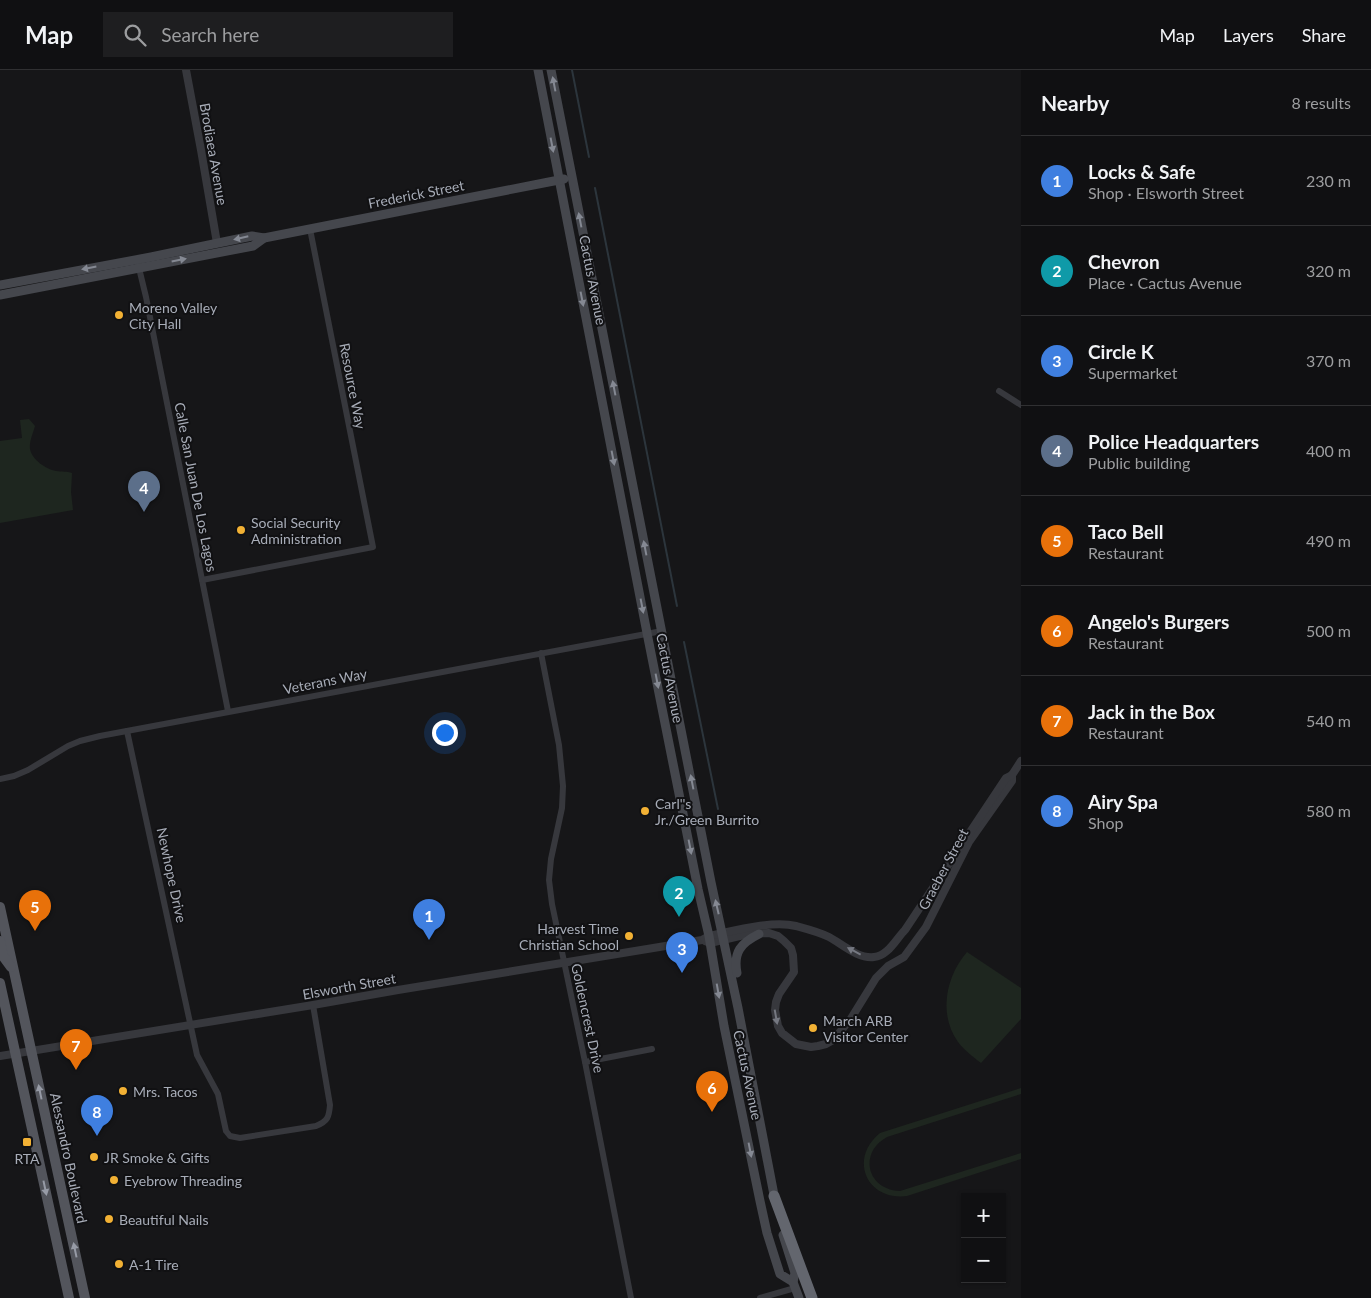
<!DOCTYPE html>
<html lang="en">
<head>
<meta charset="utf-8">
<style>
	:root { --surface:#101012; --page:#1e1e20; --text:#f1f3f6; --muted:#9c9d9f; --line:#303032; --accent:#7c3aed }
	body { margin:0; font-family:Lato,sans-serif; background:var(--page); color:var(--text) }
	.controls { position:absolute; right:15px; bottom:15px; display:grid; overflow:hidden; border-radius:0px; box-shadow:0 1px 4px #0004 }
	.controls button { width:45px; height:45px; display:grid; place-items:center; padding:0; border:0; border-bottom:1px solid var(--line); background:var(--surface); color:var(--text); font:25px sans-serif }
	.you { position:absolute; left:444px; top:662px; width:18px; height:18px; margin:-12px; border:4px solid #fff; border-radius:50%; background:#1a73e8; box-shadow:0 0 0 8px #1a73e833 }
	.badge { display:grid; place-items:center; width:32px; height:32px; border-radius:50%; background:var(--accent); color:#fff; font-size:16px; font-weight:700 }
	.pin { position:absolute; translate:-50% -41px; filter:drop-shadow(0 1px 2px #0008) }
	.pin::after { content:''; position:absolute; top:26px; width:18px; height:15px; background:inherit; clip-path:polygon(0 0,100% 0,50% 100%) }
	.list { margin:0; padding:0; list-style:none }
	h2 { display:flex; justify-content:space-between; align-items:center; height:65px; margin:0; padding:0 20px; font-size:21px }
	h2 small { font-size:16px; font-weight:400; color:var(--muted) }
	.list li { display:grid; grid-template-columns:32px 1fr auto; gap:15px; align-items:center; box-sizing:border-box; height:90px; padding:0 20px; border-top:1px solid var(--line) }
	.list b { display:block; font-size:19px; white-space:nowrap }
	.list p { margin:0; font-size:16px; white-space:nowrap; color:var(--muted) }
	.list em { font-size:16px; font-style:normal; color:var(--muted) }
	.icon { flex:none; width:28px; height:28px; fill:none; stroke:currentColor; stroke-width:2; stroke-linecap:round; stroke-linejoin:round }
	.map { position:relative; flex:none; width:1021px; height:1228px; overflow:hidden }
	header { display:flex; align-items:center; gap:30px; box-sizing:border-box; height:70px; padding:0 25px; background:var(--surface); border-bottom:1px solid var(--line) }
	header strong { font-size:24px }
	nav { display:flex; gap:28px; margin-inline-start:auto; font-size:18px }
	.search { width:350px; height:45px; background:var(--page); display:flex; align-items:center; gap:12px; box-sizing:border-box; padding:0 18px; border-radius:0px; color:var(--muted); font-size:19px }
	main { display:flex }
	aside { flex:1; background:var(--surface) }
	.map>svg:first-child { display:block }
	.green { fill:#1e261f }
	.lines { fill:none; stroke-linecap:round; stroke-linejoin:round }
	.stream { stroke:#2c353c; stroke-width:2 }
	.minor { stroke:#37383d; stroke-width:6 }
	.tertiary { stroke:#37383d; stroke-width:8 }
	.secondary { stroke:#45474d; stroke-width:9 }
	.primary { stroke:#53555c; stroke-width:10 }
	.motorway { stroke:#63666e; stroke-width:11 }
	.oneway { fill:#858993 }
	.oneway2 { fill:#757881 }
	.oneway3 { fill:#979ba6 }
	.poi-dot { fill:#f2b134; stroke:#111113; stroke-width:2 }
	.labels { text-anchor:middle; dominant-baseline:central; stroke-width:4; stroke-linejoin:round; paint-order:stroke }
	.street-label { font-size:14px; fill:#a8adb8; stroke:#111113 }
	.poi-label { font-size:14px; fill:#a8adb8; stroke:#111113; text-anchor:start }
</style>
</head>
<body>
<header>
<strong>Map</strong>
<div class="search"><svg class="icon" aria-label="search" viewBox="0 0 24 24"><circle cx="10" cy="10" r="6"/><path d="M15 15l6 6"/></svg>Search here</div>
<nav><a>Map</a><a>Layers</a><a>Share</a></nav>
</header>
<main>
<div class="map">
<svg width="1021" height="1228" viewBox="0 0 1021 1228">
	<rect width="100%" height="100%" fill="#161618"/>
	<g class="green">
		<path d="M29,349L35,356C33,363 29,372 30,379C32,390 46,399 56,401C62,402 67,401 72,403L71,422L73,440L0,453V371L22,368L20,350Z"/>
		<path d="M967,882L1021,918V949L981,993C973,987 964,980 958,972C938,944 946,906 967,882Z"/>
		<path d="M1021,1018V1024L887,1067C858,1083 867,1120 900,1121L1021,1083V1089L907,1126C867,1131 848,1089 880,1063Z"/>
	</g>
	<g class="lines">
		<g class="stream">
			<path d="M572,0L589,87"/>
			<path d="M595,118L677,536"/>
			<path d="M684,572L718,739"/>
		</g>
		<g class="minor">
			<path d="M138,194L146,227L228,641"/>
			<path d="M999,321L1021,335"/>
			<path d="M202,510L373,477L310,159"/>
			<path d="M541,583L559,675L563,716L562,738L551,789L549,810L552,834L585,992L631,1228"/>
			<path d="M127,661L197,985L218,1024L226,1061L230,1066L240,1068L316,1056C328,1051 329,1047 330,1035L313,935"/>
			<path d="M0,709L14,706L28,700L68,676L80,671L100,666L662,561"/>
			<path d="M585,992L652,979"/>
			<path d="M760,1228L795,1218"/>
		</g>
		<g class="tertiary">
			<path d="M186,0L201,80L217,173"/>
			<path d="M705,871L710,873L748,864L769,863L778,866L784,871L791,878L793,885L794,902L779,924L776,932L775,940L778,956L782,963L796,974L811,977L818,976L826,974L833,970L850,950L876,908L888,896L904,887L926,857L969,772L1012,711V705"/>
			<path d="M0,986L313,935L398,920L702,870L709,866C733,861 772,850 796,856C807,859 819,862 829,867C842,874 858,889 874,887C888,886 896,869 905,860L1006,708L1012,705L1021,691"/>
		</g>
		<g class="secondary">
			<path d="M538,0L647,563L698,819L709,866L724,956L760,1131L767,1163L780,1204L793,1212"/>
			<path d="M551,0L711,812L738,938L775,1130"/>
			<path d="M0,215L151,187L252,166L264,168"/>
			<path d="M0,225L253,176L264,168L564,109"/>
			<path d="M737,903C733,882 741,873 759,864"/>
			<path d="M783,1165L795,1203L793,1212L799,1228"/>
		</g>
		<g class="primary">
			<path d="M0,837L85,1228"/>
			<path d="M0,871L3,886L11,897"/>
			<path d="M0,913L69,1228"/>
		</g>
		<path class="motorway" d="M774,1126L812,1228"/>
	</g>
	<defs><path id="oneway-solid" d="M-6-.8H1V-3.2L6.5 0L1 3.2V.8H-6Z" transform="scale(1.25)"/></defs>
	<g class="oneway">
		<use href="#oneway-solid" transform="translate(554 14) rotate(-101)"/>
		<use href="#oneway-solid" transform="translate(552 75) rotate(79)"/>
		<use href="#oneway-solid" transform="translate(580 150) rotate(-101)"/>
		<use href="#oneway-solid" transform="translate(241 168) rotate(167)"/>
		<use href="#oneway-solid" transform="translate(179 190) rotate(-11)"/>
		<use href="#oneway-solid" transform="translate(89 198) rotate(169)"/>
		<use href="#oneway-solid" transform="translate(582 229) rotate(79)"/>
		<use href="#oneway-solid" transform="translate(614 318) rotate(-101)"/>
		<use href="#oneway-solid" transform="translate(613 388) rotate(79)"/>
		<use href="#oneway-solid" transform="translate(645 478) rotate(-101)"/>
		<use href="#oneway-solid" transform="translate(642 536) rotate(79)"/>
		<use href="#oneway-solid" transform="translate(657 611) rotate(79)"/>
		<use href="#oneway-solid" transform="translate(692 712) rotate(-101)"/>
		<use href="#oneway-solid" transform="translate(690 777) rotate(79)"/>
		<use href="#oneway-solid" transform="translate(717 837) rotate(-103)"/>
		<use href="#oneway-solid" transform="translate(718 921) rotate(80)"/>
		<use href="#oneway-solid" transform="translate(750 1080) rotate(79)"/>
	</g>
	<g class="oneway2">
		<use href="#oneway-solid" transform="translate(854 881) rotate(-152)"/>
		<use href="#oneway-solid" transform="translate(776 947) rotate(80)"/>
	</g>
	<g class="oneway3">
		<use href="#oneway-solid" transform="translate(40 1022) rotate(-102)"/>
		<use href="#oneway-solid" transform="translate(45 1118) rotate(78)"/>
		<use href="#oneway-solid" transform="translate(75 1180) rotate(-102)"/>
	</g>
	<g class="poi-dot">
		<circle cx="119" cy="245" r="5"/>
		<circle cx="241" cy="460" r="5"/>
		<circle cx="645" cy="741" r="5"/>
		<circle cx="629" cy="866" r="5"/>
		<circle cx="813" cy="958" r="5"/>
		<circle cx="123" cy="1021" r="5"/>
		<rect x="22" y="1067" width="10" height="10" rx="2.5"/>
		<circle cx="94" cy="1087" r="5"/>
		<circle cx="114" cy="1110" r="5"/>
		<circle cx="109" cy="1149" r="5"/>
		<circle cx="119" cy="1194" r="5"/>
	</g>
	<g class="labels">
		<g class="street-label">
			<text transform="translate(214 84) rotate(80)">Brodiaea Avenue</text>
			<text transform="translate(416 124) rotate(-11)">Frederick Street</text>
			<text transform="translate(593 210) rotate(79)">Cactus Avenue</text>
			<text transform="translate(353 316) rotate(79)">Resource Way</text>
			<text transform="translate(196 417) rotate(79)">Calle San Juan De Los Lagos</text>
			<text transform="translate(670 608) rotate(79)">Cactus Avenue</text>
			<text transform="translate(325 611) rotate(-11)">Veterans Way</text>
			<text transform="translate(943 799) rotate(-62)">Graeber Street</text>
			<text transform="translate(172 805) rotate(78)">Newhope Drive</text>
			<text transform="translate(349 916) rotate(-10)">Elsworth Street</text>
			<text transform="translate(588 948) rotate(78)">Goldencrest Drive</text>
			<text transform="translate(748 1005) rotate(78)">Cactus Avenue</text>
			<text transform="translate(69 1088) rotate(78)">Alessandro Boulevard</text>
		</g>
		<g class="poi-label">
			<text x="129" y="237">Moreno Valley<tspan x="129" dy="16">City Hall</tspan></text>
			<text x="251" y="452">Social Security<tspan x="251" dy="16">Administration</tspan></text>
			<text x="655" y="733">Carl''s<tspan x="655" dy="16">Jr./Green Burrito</tspan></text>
			<text x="619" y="858" text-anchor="end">Harvest Time<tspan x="619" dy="16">Christian School</tspan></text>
			<text x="823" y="950">March ARB<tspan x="823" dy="16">Visitor Center</tspan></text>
			<text x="133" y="1021">Mrs. Tacos</text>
			<text x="104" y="1087">JR Smoke &amp; Gifts</text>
			<text x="27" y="1088" text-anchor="middle">RTA</text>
			<text x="124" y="1110">Eyebrow Threading</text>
			<text x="119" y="1149">Beautiful Nails</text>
			<text x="129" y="1194">A-1 Tire</text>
		</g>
	</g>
</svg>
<div class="controls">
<button>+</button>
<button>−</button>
</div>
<div class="you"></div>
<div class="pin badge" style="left:429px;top:870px;background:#3f7fe0">1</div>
<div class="pin badge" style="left:679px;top:847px;background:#0f9aa8">2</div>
<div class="pin badge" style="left:682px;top:903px;background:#3f7fe0">3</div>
<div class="pin badge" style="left:144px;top:442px;background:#5c6f8a">4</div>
<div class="pin badge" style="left:35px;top:861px;background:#e8710a">5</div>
<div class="pin badge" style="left:712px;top:1042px;background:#e8710a">6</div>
<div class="pin badge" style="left:76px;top:1000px;background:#e8710a">7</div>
<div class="pin badge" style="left:97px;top:1066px;background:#3f7fe0">8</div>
</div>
<aside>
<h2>Nearby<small>8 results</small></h2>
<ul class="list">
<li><span class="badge" style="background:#3f7fe0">1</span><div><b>Locks &amp; Safe</b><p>Shop · Elsworth Street</p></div><em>230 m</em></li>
<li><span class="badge" style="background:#0f9aa8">2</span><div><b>Chevron</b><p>Place · Cactus Avenue</p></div><em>320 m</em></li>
<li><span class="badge" style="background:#3f7fe0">3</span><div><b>Circle K</b><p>Supermarket</p></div><em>370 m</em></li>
<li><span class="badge" style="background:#5c6f8a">4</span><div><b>Police Headquarters</b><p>Public building</p></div><em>400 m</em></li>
<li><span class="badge" style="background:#e8710a">5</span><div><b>Taco Bell</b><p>Restaurant</p></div><em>490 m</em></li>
<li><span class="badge" style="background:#e8710a">6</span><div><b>Angelo's Burgers</b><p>Restaurant</p></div><em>500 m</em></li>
<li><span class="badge" style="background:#e8710a">7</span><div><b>Jack in the Box</b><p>Restaurant</p></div><em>540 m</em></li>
<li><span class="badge" style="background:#3f7fe0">8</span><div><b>Airy Spa</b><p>Shop</p></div><em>580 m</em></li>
</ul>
</aside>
</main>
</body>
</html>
